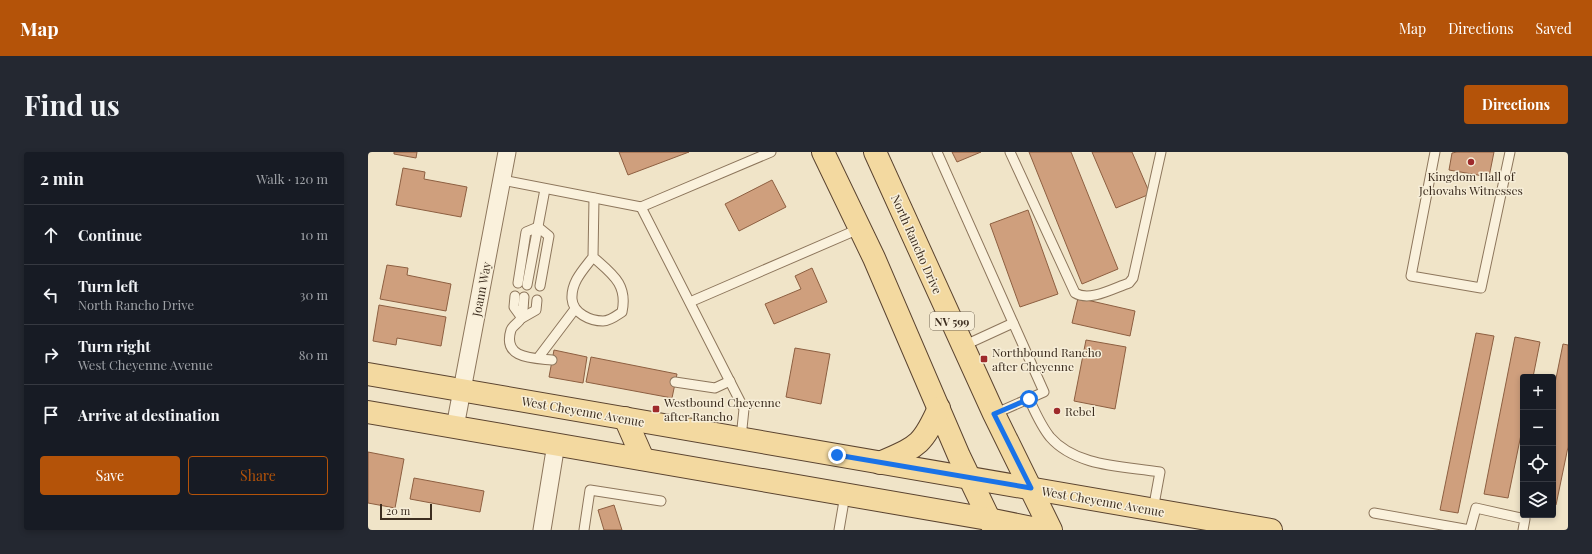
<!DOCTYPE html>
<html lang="en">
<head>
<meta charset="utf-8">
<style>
	:root { --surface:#171b24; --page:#242831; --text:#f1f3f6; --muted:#9ea1a6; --line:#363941; --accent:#b45309 }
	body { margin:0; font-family:"Playfair Display",serif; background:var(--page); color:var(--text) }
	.controls { position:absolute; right:12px; bottom:12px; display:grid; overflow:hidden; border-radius:4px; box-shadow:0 2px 6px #0003 }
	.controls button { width:36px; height:36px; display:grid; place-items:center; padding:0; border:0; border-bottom:1px solid var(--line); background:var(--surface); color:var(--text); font:20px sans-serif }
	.scale { position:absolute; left:12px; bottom:10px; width:52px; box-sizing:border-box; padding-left:4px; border:2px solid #3d2e20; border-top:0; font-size:11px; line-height:14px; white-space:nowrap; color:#3d2e20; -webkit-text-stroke:3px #f7eed8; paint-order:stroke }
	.stop { position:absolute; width:12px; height:12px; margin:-9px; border:3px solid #1a73e8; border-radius:50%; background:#fff }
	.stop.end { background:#1a73e8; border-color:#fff; box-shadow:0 1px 4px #0008 }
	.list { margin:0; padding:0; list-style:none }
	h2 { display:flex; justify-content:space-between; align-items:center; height:52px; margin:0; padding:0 16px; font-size:17px }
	h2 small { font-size:13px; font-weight:400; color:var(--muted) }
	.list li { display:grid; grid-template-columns:26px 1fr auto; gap:12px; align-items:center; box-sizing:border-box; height:60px; padding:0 16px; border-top:1px solid var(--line) }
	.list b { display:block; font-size:15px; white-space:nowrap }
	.list p { margin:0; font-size:13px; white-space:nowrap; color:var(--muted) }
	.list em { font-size:13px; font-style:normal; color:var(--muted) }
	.actions { display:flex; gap:8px; padding:12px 16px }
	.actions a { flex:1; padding:9px 0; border:1px solid var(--accent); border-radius:4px; text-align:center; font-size:14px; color:var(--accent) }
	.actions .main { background:var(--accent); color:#fff }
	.icon { flex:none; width:22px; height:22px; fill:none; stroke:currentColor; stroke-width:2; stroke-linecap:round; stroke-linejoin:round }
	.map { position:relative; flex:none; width:1200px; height:378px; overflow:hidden; border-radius:4px }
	header { display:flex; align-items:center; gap:24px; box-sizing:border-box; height:56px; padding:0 20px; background:var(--accent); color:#fff }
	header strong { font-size:19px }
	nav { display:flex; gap:22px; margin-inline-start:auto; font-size:14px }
	.intro { display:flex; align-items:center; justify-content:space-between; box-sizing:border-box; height:96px; padding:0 24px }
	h1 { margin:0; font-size:28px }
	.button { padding:10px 18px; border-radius:4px; background:var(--accent); color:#fff; font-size:14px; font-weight:700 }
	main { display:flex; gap:24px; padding:0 24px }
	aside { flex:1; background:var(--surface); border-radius:4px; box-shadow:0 2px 6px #0003 }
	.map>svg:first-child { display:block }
	.building { fill:#cf9f7d; stroke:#8d5f41 }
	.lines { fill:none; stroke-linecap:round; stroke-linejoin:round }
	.service-casing { stroke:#8d765c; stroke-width:11 }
	.minor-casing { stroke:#8d765c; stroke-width:19 }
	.primary-casing { stroke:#5b4430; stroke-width:24 }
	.service { stroke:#faf1dc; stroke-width:9 }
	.minor { stroke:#faf1dc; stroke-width:17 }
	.primary { stroke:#f3d9a0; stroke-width:22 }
	.route { stroke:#1a73e8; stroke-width:5 }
	.poi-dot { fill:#9e2a2b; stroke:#f7eed8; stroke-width:1.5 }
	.labels { text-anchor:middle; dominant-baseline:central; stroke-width:3; stroke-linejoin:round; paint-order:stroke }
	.shield { fill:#f7eed8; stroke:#756857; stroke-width:1 }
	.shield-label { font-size:11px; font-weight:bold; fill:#3d2e20 }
	.poi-label { font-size:12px; fill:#3d2e20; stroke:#f7eed8; text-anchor:start }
	.street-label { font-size:12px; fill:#3d2e20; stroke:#f7eed8 }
</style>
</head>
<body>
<header>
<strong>Map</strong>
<nav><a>Map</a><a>Directions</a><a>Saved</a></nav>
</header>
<div class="intro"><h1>Find us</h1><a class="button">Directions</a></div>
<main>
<aside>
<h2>2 min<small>Walk · 120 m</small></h2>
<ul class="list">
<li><svg class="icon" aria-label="ahead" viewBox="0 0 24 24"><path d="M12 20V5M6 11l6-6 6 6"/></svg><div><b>Continue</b></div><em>10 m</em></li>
<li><svg class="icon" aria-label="left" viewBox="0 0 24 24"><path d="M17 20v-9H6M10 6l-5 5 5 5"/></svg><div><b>Turn left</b><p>North Rancho Drive</p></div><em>30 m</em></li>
<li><svg class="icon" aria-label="right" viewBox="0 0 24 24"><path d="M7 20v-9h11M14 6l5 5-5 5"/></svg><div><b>Turn right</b><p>West Cheyenne Avenue</p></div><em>80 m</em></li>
<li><svg class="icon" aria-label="arrive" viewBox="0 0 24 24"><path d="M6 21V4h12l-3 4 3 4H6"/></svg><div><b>Arrive at destination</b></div></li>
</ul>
<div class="actions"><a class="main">Save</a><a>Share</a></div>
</aside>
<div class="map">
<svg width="1200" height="378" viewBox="0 0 1200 378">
	<rect width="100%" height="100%" fill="#f0e4c8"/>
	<g class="building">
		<path d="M26,0H49L48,6L26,2Z"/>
		<path d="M251,0H321L260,23Z"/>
		<path d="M584,0H613L589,10Z"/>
		<path d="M661,0H703L750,117L714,132Z"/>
		<path d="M724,0H764L782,42L748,56Z"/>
		<path d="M1089,0H1126L1121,25L1081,18L1084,1Z"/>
		<path d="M35,16L57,20L56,27L99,35L93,65L28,53Z"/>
		<path d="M404,28L418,55L371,79L357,52Z"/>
		<path d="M660,58L690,142L652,155L622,72Z"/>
		<path d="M19,113L40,116L39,123L83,132L78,159L12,147Z"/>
		<path d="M444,116L459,150L406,172L397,152L433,137L427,124Z"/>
		<path d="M710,146L767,159L762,184L704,171Z"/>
		<path d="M11,153L78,165L73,194L29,186L28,193L5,189Z"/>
		<path d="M1108,181L1126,184L1090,361L1072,358Z"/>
		<path d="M1147,185L1172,190L1165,225H1155V273L1140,346L1116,342Z"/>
		<path d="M718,188L758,195L747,257L706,249Z"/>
		<path d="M1195,192L1200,193V295L1188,353L1185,352V241Z"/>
		<path d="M427,196L462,202L453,252L418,245Z"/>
		<path d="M186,198L219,205L215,231L181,225Z"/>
		<path d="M223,205L309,222L304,246L218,230Z"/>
		<path d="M0,300L36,307L27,356L0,351Z"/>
		<path d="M46,326L116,339L112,360L42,347Z"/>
		<path d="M246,353L254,378H236L230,358Z"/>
	</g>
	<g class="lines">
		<defs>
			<g id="service">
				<path d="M569,0L676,240L626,262"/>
				<path d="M642,0L707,141C722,150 746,136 761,131L765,126L793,0"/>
				<path d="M1067,0L1043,124L1113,136L1142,0"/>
				<path d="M134,28L273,55"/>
				<path d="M225,105C215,118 203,130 204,147C205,161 222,169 235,169C242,169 248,164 254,160C260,132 244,122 225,105L226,46"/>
				<path d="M150,131L158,80L170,75L181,84L172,134"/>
				<path d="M159,133L177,37"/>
				<path d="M147,144L146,155L154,166L168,158L169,148"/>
				<path d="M156,145C155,151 156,161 153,166C151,171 145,173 143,178C134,207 165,206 184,208"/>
				<path d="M322,150L493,76"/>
				<path d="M595,194L645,171"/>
				<path d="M170,206L207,157"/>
				<path d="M307,230L347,236L362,229"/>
				<path d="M661,247C667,260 673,274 682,285C708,315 755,314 792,320L785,358"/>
				<path d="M373,286L376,257L273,55L403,0"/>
				<path d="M1006,361L1102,378L1108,356L1157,367L1155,378"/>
				<path d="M216,378L222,338L293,349"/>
				<path d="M471,378L477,343"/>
			</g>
			<g id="minor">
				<path d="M87,275L139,0"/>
				<path d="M174,378L188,292"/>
			</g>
			<g id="primary">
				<path d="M455,0L506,106L591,304L626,377"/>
				<path d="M507,0L626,262L683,378"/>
				<path d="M0,222L903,378"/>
				<path d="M0,260L620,367L674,378"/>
				<path d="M257,266L275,307"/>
				<path d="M512,311C550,294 554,294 571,256"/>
			</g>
		</defs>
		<use href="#service" class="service-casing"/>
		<use href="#minor" class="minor-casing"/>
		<use href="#primary" class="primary-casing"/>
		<use href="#service" class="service"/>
		<use href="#minor" class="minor"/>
		<use href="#primary" class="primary"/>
	</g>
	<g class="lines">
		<path class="route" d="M469,303L663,336L626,262L661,247"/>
	</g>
	<g class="poi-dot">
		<circle cx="1103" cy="10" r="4"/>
		<rect x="612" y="203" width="8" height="8" rx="2"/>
		<rect x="284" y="253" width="8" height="8" rx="2"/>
		<circle cx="689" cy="259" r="4"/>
	</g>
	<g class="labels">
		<rect class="shield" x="562" y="160" width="44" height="18" rx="3"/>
		<g class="shield-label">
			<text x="584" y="169">NV 599</text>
		</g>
		<g class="poi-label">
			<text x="1103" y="24" text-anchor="middle">Kingdom Hall of<tspan x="1103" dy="14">Jehovahs Witnesses</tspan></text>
			<text x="624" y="200">Northbound Rancho<tspan x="624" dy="14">after Cheyenne</tspan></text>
			<text x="296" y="250">Westbound Cheyenne<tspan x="296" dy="14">after Rancho</tspan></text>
			<text x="697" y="259">Rebel</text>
		</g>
		<g class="street-label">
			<text transform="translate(549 92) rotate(66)">North Rancho Drive</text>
			<text transform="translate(113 137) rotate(-79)">Joann Way</text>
			<text transform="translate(215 259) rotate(10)">West Cheyenne Avenue</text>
			<text transform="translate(735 349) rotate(10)">West Cheyenne Avenue</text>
		</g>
	</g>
</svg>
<div class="controls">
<button>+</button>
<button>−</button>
<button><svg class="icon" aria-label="locate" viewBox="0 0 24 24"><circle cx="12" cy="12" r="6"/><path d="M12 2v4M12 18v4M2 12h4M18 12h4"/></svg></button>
<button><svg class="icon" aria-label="layers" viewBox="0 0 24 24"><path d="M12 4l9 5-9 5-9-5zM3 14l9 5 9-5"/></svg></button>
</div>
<div class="scale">20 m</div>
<div class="stop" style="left:661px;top:247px"></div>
<div class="stop end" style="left:469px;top:303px"></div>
</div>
</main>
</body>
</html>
